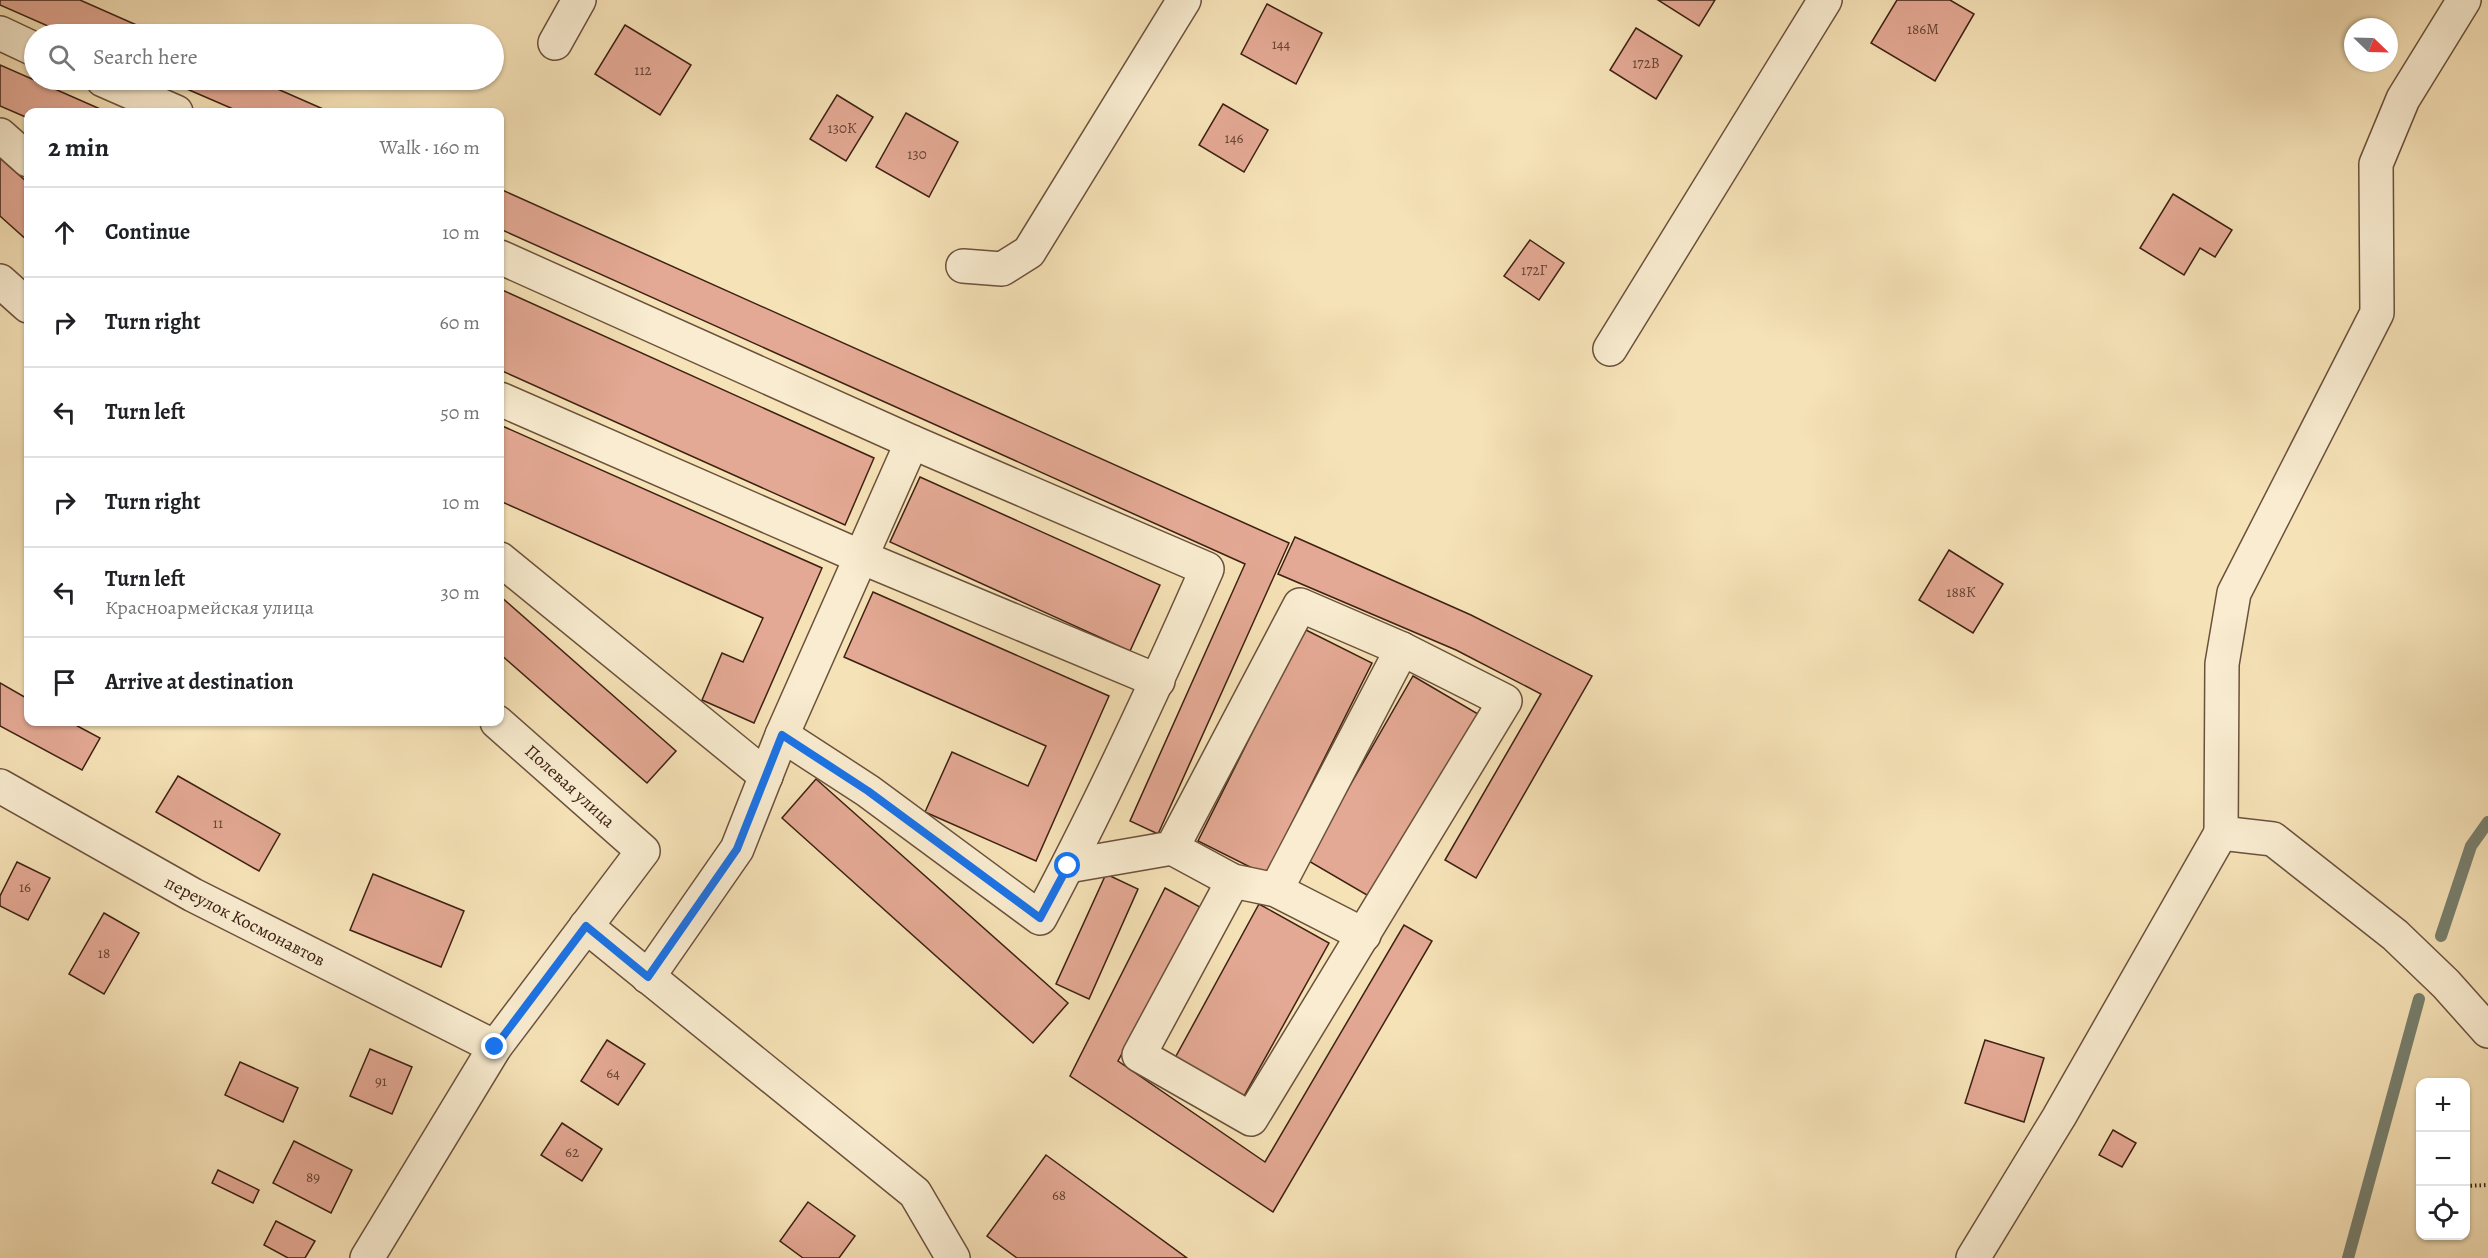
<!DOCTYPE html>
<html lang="en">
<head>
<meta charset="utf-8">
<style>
	:root { --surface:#fff; --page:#f2f2f2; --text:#202124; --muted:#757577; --line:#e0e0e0 }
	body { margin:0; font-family:Alegreya,serif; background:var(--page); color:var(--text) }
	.controls { position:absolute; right:18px; bottom:18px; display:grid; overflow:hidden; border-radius:12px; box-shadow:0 2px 4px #0004 }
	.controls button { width:54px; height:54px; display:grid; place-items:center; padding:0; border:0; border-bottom:2px solid var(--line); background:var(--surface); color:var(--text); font:30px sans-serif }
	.compass { position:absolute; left:2344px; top:18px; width:54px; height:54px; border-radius:50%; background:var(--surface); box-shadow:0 2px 4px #0004; rotate:113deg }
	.stop { position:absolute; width:18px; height:18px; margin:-14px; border:4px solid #1a73e8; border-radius:50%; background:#fff }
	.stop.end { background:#1a73e8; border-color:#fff; box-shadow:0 2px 6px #0008 }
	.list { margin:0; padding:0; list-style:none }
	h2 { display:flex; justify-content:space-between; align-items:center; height:78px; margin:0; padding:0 24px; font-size:26px }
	h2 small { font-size:20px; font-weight:400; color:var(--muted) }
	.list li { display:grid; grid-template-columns:39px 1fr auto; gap:18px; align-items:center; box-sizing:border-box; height:90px; padding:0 24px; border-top:2px solid var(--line) }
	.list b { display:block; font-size:22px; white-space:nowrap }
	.list p { margin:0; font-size:20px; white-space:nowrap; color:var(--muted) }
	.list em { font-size:20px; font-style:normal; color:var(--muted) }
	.icon { flex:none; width:33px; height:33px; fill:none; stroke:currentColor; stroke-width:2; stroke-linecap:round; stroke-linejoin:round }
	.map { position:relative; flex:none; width:2488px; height:1258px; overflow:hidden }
	.search { position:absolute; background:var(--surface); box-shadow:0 2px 4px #0004; left:24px; top:24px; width:480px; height:66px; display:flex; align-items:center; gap:15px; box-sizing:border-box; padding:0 21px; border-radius:33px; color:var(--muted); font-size:22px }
	.panel { position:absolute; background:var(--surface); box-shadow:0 2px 4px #0004; left:24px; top:108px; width:480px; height:618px; border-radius:12px }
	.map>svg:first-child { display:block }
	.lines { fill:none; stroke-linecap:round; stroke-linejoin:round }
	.stream { stroke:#777f6e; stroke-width:12 }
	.building { fill:#e4a994; stroke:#3d2113; stroke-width:1.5 }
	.minor-casing { stroke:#6b513c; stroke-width:36 }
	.path { stroke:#3d2113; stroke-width:4; stroke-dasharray:1.5 3; stroke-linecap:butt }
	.minor { stroke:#f9ecd0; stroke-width:33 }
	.route { stroke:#1a73e8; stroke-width:8 }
	.labels { text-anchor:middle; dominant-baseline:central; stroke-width:4.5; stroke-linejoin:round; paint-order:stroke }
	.number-label { font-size:15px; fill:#674333 }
	.street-label { font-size:18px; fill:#3d2113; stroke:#f9ecd0 }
</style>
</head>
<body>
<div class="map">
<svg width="2488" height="1258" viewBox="0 0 2488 1258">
	<rect width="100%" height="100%" fill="#f6e2b7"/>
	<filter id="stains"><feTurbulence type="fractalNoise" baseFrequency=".00333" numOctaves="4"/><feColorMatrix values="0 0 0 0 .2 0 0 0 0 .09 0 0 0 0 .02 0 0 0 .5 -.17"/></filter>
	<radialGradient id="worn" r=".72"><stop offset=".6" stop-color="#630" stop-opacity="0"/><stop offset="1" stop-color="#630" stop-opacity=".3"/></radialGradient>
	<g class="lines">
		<g class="stream">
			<path d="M2441,936L2471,846L2488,822"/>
			<path d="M2348,1258L2419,999"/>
		</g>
	</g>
	<g class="building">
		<path d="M0,0H80L157,34H66L0,5Z"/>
		<path d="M1658,0H1715L1699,26Z"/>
		<path d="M1897,0H1950L1974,14L1935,81L1871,43Z"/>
		<path d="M1267,4L1322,33L1296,84L1241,54Z"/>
		<path d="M625,25L691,65L660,115L595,74Z"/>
		<path d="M1636,28L1682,56L1656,99L1610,70Z"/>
		<path d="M0,65L107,112H28V118L0,106Z"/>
		<path d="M166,80H257L330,112H240Z"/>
		<path d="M837,95L873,117L846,161L810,139Z"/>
		<path d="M1223,104L1268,130L1244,172L1199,145Z"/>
		<path d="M906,113L958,142L929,197L876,167Z"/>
		<path d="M0,158L28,183V241L0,216Z"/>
		<path d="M500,189L1289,543L1158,834L1130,821L1245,564L500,229Z"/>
		<path d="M2173,194L2232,230L2215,257L2200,248L2184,275L2140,248Z"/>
		<path d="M1530,240L1564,263L1539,300L1504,276Z"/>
		<path d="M500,289L874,458L845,525L500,370Z"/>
		<path d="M500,425L822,568L754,723L702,700L722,653L743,662L763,618L500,501Z"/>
		<path d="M920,477L1160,585L1130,651L890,542Z"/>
		<path d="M1295,537L1471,615L1592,676L1476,878L1445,860L1541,694L1456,650L1278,574Z"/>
		<path d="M1949,550L2003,584L1973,633L1919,600Z"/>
		<path d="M873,592L1109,696L1036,861L925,812L952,752L1028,786L1046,746L844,657Z"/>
		<path d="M500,596L676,751L647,783L500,654Z"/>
		<path d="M1304,629L1372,663L1266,875L1198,841Z"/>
		<path d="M1413,676L1478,714L1372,898L1307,860Z"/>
		<path d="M0,683L28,699V722H70L100,738L82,770L0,726Z"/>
		<path d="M178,776L280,834L259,871L156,812Z"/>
		<path d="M816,779L1068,1003L1033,1043L782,818Z"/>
		<path d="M17,862L50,878L28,920L0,906V896Z"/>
		<path d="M373,874L464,911L441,967L350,930Z"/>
		<path d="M1106,874L1138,889L1089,999L1056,984Z"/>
		<path d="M1165,888L1200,907L1118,1061L1265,1162L1404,925L1432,941L1273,1212L1070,1076Z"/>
		<path d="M1259,904L1329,943L1244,1096L1175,1058Z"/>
		<path d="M104,913L139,933L104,994L69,974Z"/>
		<path d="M607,1040L645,1064L618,1105L581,1081Z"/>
		<path d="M1985,1040L2044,1058L2024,1122L1965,1103Z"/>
		<path d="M370,1049L412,1067L392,1114L350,1096Z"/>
		<path d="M240,1062L298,1088L283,1122L225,1095Z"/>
		<path d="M562,1123L602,1149L582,1181L541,1155Z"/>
		<path d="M2113,1130L2136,1143L2122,1167L2099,1155Z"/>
		<path d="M294,1141L352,1170L331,1213L273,1183Z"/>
		<path d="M1046,1155L1187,1258H1017L987,1236Z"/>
		<path d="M218,1170L259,1190L253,1203L212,1183Z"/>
		<path d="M808,1202L855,1236L839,1258H803L780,1241Z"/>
		<path d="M276,1221L315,1241L305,1258H288L264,1245Z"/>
	</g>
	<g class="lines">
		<defs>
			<g id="minor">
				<path d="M0,33L34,49"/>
				<path d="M555,43L579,0"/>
				<path d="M103,80L176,112"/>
				<path d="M0,135L28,160"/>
				<path d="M500,257L912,442L1207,569C1155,687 1101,804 1040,918L868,791L782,735"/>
				<path d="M963,266L1002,269L1029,252L1184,0"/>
				<path d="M0,281L28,306"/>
				<path d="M1610,349L1825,0"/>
				<path d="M500,399L861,557L1158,681"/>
				<path d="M500,559L766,776"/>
				<path d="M0,786L193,895L495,1047"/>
				<path d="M2221,833L2222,664L2234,593L2377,313L2376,164L2403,99L2464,0"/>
				<path d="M1172,848L1233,881L1276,890L1364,935"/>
				<path d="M1068,866L1172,848L1300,605L1402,649L1505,701L1251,1119L1139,1055L1233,881"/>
				<path d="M1276,890L1402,649"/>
				<path d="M586,926L915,1193L953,1258"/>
				<path d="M648,977L737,849L782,735L912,442"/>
				<path d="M367,1258L495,1047L643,851L497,722"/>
				<path d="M1973,1258L2059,1117L2221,833L2273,839L2395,935L2446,984L2488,1031"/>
			</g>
		</defs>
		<use href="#minor" class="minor-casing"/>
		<path class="path" d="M2466,1186L2488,1185"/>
		<use href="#minor" class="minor"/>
	</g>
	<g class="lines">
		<path class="route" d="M495,1047L586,926L648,977L737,849L782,735L868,791L1040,918L1068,866"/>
	</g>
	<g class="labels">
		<g class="number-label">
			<text x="1923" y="29">186М</text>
			<text x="1281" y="44">144</text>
			<text x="1646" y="63">172В</text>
			<text x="643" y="70">112</text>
			<text x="842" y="128">130К</text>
			<text x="1234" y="138">146</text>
			<text x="917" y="154">130</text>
			<text x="1534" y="270">172Г</text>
			<text x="1961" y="592">188К</text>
			<text x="218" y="823">11</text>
			<text x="25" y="887">16</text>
			<text x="104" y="953">18</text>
			<text x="613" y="1073">64</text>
			<text x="381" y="1081">91</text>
			<text x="572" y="1152">62</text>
			<text x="313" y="1177">89</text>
			<text x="1059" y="1195">68</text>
		</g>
		<g class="street-label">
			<text transform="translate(570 786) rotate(42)">Полевая улица</text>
			<text transform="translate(245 921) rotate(27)">переулок Космонавтов</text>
		</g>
	</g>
	<rect width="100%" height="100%" filter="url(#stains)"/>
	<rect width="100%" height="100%" fill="url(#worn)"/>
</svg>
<div class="controls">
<button>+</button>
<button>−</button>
<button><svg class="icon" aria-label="locate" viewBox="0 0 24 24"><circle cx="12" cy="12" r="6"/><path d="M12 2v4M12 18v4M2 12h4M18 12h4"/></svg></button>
</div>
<svg class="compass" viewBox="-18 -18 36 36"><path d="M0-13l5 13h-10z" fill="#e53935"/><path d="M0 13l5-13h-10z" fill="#757577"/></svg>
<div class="stop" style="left:1068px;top:866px"></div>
<div class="stop end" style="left:495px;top:1047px"></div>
<div class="search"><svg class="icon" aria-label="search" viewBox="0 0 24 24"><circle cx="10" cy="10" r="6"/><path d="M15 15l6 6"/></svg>Search here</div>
<section class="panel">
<h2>2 min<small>Walk · 160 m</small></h2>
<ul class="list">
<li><svg class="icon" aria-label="ahead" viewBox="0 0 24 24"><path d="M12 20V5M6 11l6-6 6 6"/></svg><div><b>Continue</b></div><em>10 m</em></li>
<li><svg class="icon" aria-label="right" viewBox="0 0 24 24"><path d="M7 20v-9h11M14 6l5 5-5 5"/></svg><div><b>Turn right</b></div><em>60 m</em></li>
<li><svg class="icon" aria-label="left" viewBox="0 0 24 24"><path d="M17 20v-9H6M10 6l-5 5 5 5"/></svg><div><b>Turn left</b></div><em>50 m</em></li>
<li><svg class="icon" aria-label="right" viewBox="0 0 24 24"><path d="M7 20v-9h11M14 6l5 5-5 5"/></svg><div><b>Turn right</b></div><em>10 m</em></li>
<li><svg class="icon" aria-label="left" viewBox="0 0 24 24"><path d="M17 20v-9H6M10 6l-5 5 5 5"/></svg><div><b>Turn left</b><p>Красноармейская улица</p></div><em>30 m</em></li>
<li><svg class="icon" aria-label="arrive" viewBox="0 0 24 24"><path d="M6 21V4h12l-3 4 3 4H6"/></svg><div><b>Arrive at destination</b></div></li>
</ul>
</section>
</div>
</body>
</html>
